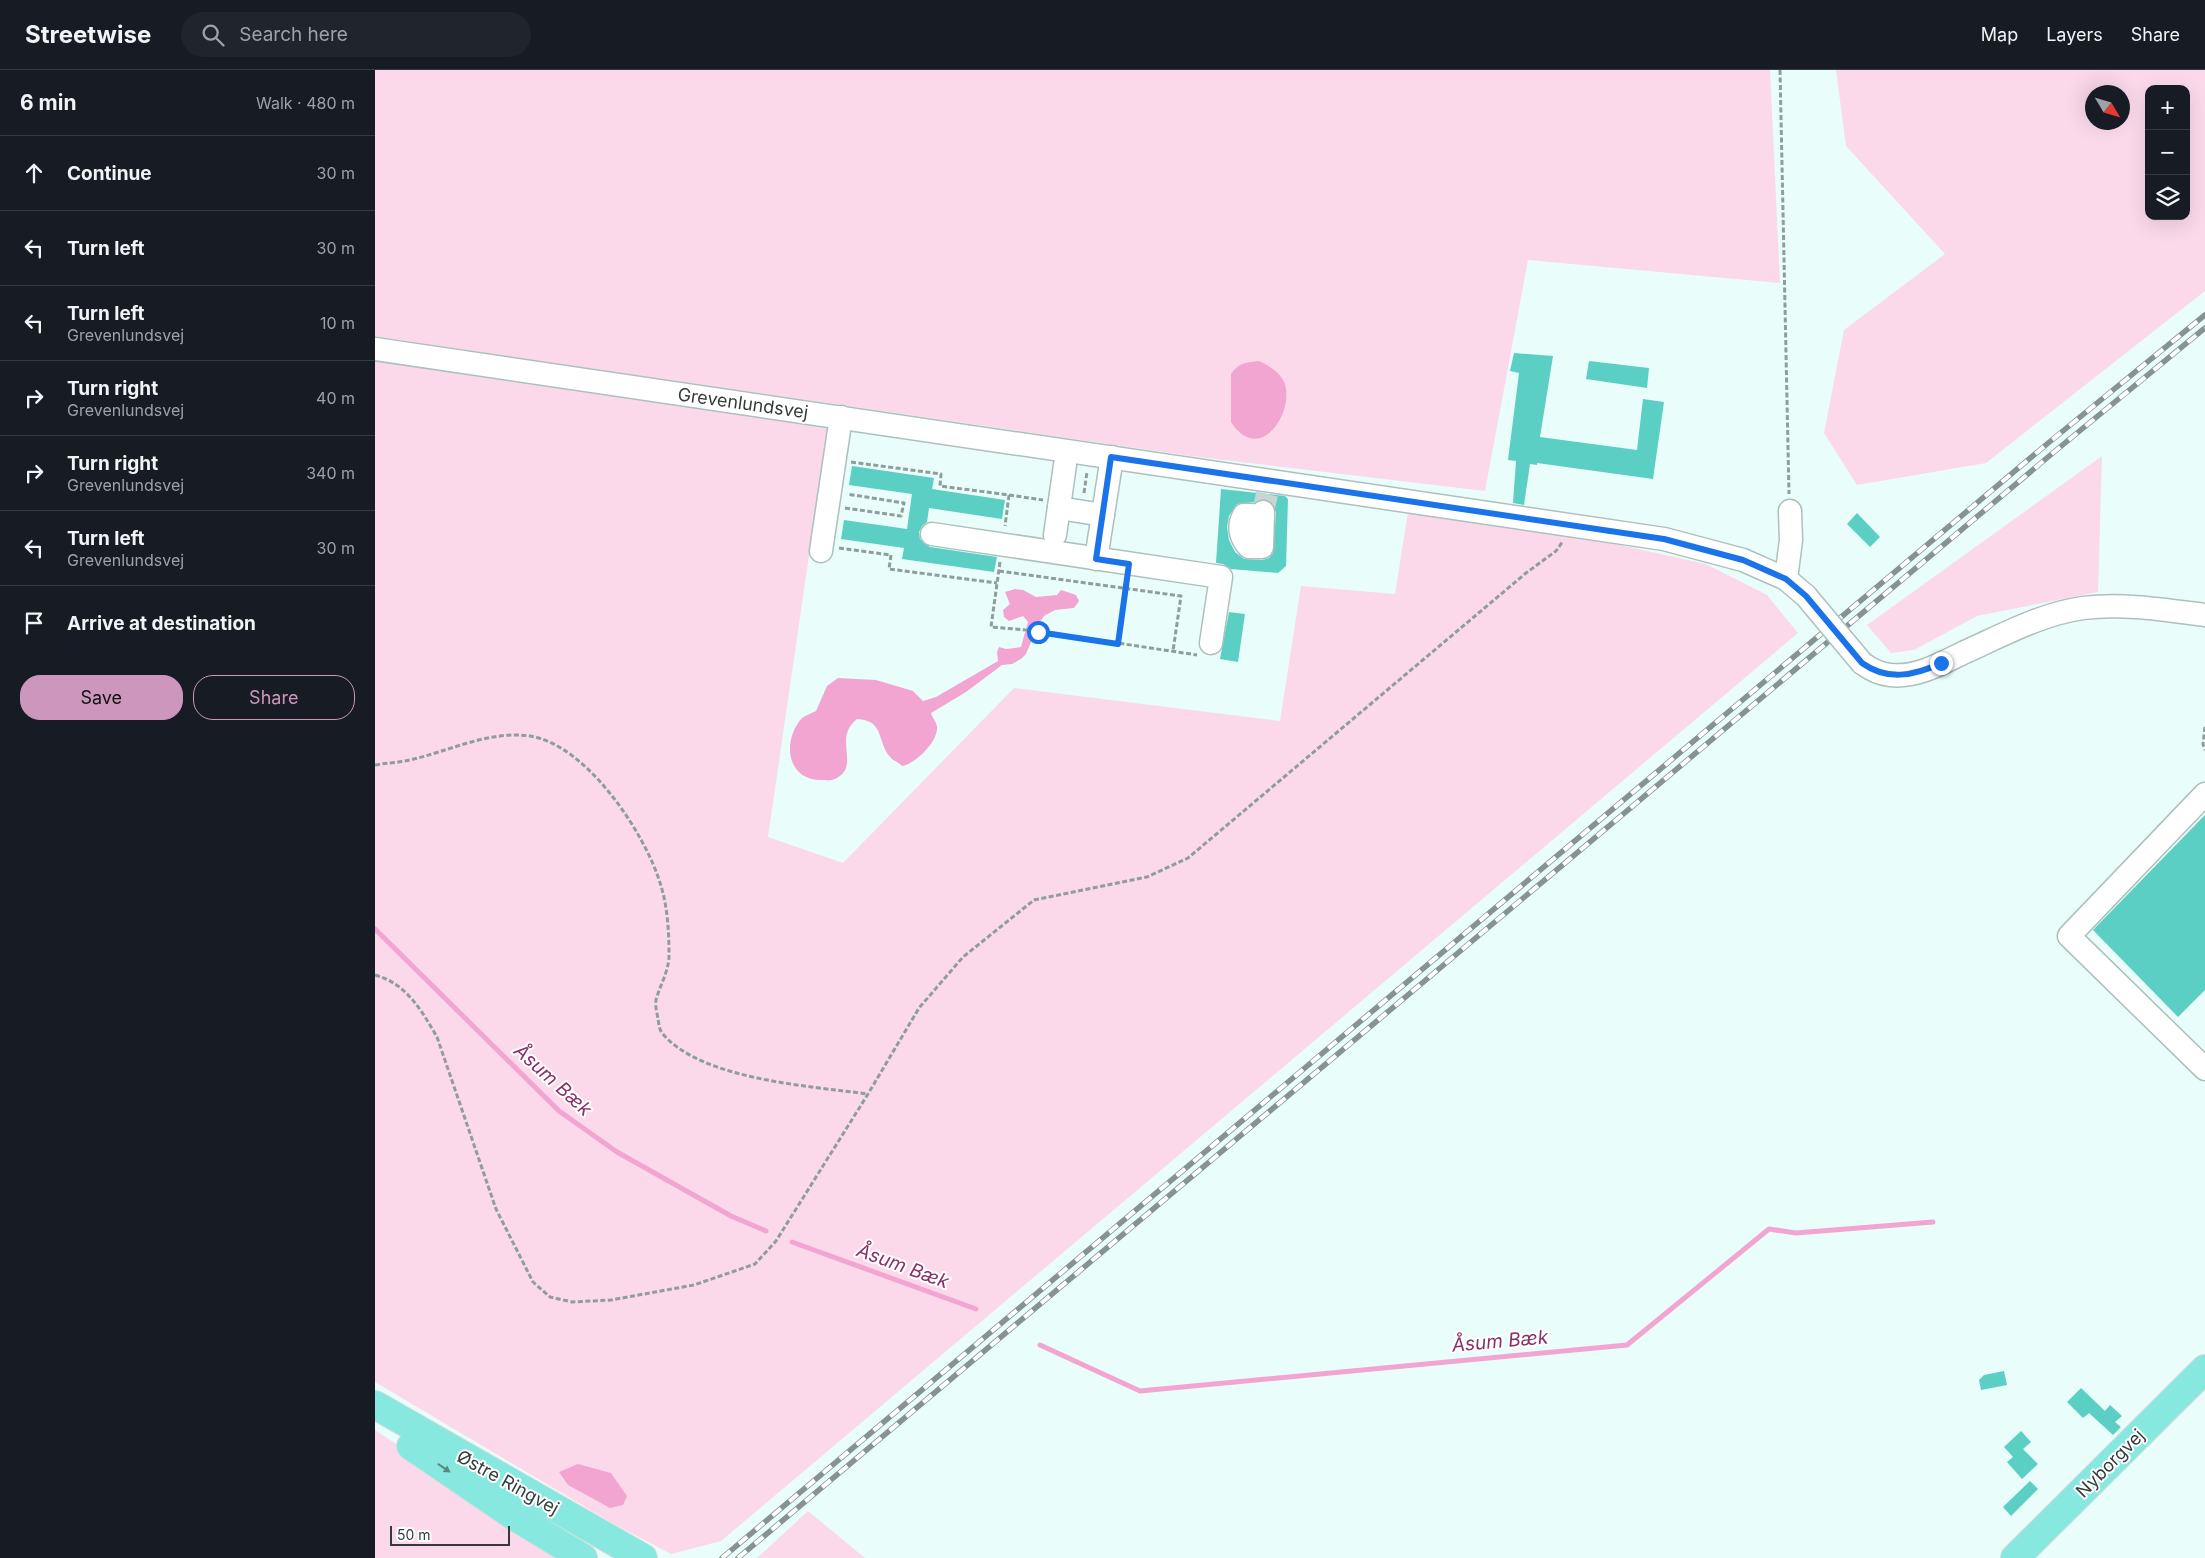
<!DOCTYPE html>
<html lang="en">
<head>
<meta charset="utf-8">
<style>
	:root { --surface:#171b24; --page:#20242c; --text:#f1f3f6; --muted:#9ea1a6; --line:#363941; --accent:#cd96bd }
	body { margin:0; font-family:Inter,sans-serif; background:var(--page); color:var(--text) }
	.controls { position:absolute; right:15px; top:15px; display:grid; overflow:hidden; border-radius:10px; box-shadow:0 5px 20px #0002 }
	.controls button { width:45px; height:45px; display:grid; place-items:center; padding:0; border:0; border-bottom:1px solid var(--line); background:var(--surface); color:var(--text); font:25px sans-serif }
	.compass { position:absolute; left:1710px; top:15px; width:45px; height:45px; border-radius:50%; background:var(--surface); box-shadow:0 5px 20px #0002; rotate:128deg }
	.scale { position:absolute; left:15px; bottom:12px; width:120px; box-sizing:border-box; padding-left:5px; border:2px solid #343c3b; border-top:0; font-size:14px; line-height:18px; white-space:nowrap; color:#343c3b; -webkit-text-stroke:4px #fff; paint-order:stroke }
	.stop { position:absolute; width:15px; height:15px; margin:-11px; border:4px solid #1a73e8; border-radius:50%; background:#fff }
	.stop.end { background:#1a73e8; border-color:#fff; box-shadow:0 1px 5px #0008 }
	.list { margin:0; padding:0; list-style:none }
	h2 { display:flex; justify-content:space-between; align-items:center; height:65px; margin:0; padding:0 20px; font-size:21px }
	h2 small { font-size:16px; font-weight:400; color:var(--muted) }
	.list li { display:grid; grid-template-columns:32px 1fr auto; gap:15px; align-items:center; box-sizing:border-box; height:75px; padding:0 20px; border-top:1px solid var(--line) }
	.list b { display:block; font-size:19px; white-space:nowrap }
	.list p { margin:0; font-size:16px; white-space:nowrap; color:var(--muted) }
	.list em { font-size:16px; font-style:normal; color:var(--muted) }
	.actions { display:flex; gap:10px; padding:15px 20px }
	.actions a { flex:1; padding:11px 0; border:1px solid var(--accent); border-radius:20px; text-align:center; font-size:18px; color:var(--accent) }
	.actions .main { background:var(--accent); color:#111 }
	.icon { flex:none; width:28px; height:28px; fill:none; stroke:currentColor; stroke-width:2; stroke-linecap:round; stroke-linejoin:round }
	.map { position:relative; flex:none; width:1830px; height:1488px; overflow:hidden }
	header { display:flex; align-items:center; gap:30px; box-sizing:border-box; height:70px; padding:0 25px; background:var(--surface); border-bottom:1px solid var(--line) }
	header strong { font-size:24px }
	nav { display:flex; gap:28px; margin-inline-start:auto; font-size:18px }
	.search { width:350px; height:45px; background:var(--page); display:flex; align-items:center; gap:12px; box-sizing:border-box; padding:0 18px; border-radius:28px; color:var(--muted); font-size:19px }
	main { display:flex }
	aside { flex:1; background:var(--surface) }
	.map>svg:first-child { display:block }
	.green { fill:#fbd9eb; fill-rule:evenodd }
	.water { fill:#f3a5d1 }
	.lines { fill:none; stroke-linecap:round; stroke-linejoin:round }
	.stream { stroke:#f3a5d1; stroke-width:5 }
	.building { fill:#5bcfc4; fill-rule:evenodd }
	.minor-tunnel { stroke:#c5d6d4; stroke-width:22; stroke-dasharray:22 11; stroke-linecap:butt }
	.minor-casing { stroke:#acc0bd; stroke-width:25 }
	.major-casing { stroke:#dadcdc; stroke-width:30 }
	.path { stroke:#8f9d9b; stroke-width:3; stroke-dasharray:5 2.5; stroke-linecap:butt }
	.minor { stroke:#fff; stroke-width:22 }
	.major { stroke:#87e8e0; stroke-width:28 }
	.rail-casing { stroke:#869392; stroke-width:5.5 }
	.rail { stroke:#fff; stroke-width:4; stroke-dasharray:11; stroke-linecap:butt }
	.minor-bridge-casing { stroke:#acc0bd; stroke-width:25; stroke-linecap:butt }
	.minor-bridge { stroke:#fff; stroke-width:22 }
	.oneway { fill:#598985 }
	.route { stroke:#1a73e8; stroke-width:6 }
	.labels { text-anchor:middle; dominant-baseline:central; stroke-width:4; stroke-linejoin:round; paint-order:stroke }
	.street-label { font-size:18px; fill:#343c3b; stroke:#fff }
	.water-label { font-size:19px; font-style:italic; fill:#893068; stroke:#fff }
</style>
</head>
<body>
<header>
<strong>Streetwise</strong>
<div class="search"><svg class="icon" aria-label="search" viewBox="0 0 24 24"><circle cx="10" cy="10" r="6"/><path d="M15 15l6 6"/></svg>Search here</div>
<nav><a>Map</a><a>Layers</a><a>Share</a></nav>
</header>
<main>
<aside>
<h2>6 min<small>Walk · 480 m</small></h2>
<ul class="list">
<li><svg class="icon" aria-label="ahead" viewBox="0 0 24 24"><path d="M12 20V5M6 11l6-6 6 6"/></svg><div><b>Continue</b></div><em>30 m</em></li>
<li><svg class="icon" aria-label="left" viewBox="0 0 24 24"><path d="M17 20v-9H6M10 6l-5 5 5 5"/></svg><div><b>Turn left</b></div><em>30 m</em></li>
<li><svg class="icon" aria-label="left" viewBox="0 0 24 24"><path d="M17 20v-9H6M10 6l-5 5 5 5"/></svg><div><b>Turn left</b><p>Grevenlundsvej</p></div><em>10 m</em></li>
<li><svg class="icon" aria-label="right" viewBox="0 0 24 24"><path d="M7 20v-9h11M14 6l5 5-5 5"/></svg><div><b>Turn right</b><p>Grevenlundsvej</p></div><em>40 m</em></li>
<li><svg class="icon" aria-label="right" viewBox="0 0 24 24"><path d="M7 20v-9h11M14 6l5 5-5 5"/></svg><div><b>Turn right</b><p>Grevenlundsvej</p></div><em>340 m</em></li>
<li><svg class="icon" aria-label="left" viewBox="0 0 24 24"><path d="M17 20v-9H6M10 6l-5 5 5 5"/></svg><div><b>Turn left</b><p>Grevenlundsvej</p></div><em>30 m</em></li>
<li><svg class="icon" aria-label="arrive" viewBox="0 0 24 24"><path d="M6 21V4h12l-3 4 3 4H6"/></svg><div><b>Arrive at destination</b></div></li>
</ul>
<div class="actions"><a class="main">Save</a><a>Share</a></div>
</aside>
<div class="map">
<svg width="1830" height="1488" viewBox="0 0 1830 1488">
	<rect width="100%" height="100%" fill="#e9fdfa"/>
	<g class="green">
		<path d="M0,0H1395L1405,213L1153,190L1110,421L816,386L0,267Z"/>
		<path d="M1461,0H1830V221L1611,393L1482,415L1449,363L1469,260L1570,184L1471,76ZM1774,19H1811V146H1774ZM1718,22H1748V52H1718Z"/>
		<path d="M0,287L453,355L393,767L468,793L639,618L905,651L926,516L1020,524L1033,442L1204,466L1331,494L1392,525L1423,563L346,1471L296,1484L239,1454L0,1312Z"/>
		<path d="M1727,386L1723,522L1602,546L1539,580L1516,583L1492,555Z"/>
		<path d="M0,1360L193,1488H0Z"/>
		<path d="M433,1441L490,1488H382Z"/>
	</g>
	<g class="water">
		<path d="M884,291C893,295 903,301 908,310C923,337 886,398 856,352V304C863,293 872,292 884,291Z"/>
		<path d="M640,519L648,520L661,527L682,525L686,520L701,525L704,531L699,538L680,540L669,546L664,553L651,584L646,589L637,594L627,595L591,622L556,643C557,647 562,653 562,657C563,672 540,694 527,696C524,693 520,691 517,689C501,674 511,650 482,649C456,669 489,699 457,710C454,711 449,710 446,710C411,710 407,670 427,648C431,645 437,643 441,641L452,616L463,608L501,610L538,621L548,631L561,627L623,591L622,582L624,577L631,579L646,577L653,552L648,546L634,551L629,547L628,540L635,534L630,522Z"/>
		<path d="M203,1394L236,1403L252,1426L248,1435L235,1438L193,1415L184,1402Z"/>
	</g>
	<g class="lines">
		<g class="stream">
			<path d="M0,859L184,1041L242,1082L356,1146L391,1161"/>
			<path d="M417,1172L601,1239"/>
			<path d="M665,1275L765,1321L1252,1275L1394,1159L1421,1163L1558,1152"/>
		</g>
	</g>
	<g class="building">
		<path d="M1139,283L1178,286L1165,367L1262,380L1268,329L1289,332L1278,409L1162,393V395L1155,394L1149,435L1138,433L1141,391L1133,390L1144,303L1135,301Z"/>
		<path d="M1214,291L1274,298L1272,318L1211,309Z"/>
		<path d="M477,396L559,408L557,419L630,430L627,449L554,438L552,452L547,456L544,462L545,469L555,477L622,487L619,502L527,489L529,478L466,469L469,450L532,459L537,424L474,415Z"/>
		<path d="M846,419L910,426L913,429L911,496L903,503L856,499L848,494L841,493ZM888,429L895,431L901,442L898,483L894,488L887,490L869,489L860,482L854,470L852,457L854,446L862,434L880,432Z"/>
		<path d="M1482,443L1505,467L1495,477L1472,454Z"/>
		<path d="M854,542L870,544L863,592L845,589Z"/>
		<path d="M1830,745V920L1803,947L1718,860Z"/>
		<path d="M1629,1301L1632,1315L1606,1320L1604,1310L1609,1305Z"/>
		<path d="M1706,1318L1730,1341L1735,1335L1747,1346L1740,1352L1746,1357L1738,1365L1714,1343L1708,1348L1692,1332Z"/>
		<path d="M1646,1361L1656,1372L1648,1379L1663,1394L1647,1409L1632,1392L1638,1387L1629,1377Z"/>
		<path d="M1655,1411L1663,1419L1636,1446L1628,1437Z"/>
	</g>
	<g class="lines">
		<path class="minor-tunnel" d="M888,442L892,424"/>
		<defs>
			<g id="minor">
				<path d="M0,279L1289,469L1368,490L1411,509L1431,526"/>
				<path d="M684,438L728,445"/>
				<path d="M888,442L887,477H874C866,468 862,457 869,445H877L888,448"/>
				<path d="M557,464L846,507L836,573"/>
				<path d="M680,465L690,395"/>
				<path d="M446,481L466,347"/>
				<path d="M721,489L737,387"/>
				<path d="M1411,509L1416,470L1415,441"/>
				<path d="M1487,593C1495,599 1504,604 1515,605C1542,608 1567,593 1590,582C1628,565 1666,544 1708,538C1749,533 1790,540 1830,545"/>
				<path d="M1830,724L1694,866L1830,999"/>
			</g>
			<g id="major">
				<path d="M0,1335L268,1488"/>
				<path d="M36,1376L139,1446L208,1488"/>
				<path d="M1640,1488L1830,1299"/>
			</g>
		</defs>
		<use href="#minor" class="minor-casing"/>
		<use href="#major" class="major-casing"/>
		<g class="path">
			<path d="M1405,0L1414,424"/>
			<path d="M476,392L566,404L565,416L634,425L630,456"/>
			<path d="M709,423L712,402"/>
			<path d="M634,425L668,430"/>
			<path d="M470,438L526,446L529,433L472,424"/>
			<path d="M464,478L516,485L514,499L622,513"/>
			<path d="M625,492L616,557L663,561L822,585"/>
			<path d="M624,501L806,526L798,581"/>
			<path d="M743,574L752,510"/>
			<path d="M1830,657L1828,674L1830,680"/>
			<path d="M0,695C10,693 20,693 30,691C71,683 112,660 155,666C212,675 271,764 286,816C293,839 294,864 294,887C293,903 285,915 281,930C280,936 282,943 283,949C284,954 284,959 287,963C326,1010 435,1016 493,1024"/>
			<path d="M0,905C31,913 47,941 62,967L121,1139L158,1212L175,1227L197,1232L236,1230L319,1215L380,1194L401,1171L493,1024L544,938L588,887L659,830L772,807L813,788L1151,503L1181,481L1188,471"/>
		</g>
		<use href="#minor" class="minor"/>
		<use href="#major" class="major"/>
		<defs>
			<g id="rail">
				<path d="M347,1488L1672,374L1830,245"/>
				<path d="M363,1488L1679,382L1830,258"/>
			</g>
		</defs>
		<use href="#rail" class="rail-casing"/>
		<use href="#rail" class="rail"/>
		<defs>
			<path id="minor-bridge" d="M1431,526L1487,593"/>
		</defs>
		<use href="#minor-bridge" class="minor-bridge-casing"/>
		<use href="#minor-bridge" class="minor-bridge"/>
	</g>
	<defs><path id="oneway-solid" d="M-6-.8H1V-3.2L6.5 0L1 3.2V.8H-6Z" transform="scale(1.25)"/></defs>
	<use class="oneway" href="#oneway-solid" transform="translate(69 1398) rotate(34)"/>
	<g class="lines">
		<path class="route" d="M663,562L743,574L754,494L721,489L736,387L1289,469L1368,490L1411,509L1431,526L1487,593C1512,611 1539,606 1566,593"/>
	</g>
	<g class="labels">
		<g class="street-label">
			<text transform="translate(368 333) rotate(8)">Grevenlundsvej</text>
			<text transform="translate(1735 1393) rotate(-45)">Nyborgvej</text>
			<text transform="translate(133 1412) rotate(29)">Østre Ringvej</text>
		</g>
		<g class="water-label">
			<text transform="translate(178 1010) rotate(42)">Åsum Bæk</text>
			<text transform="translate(528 1196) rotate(20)">Åsum Bæk</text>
			<text transform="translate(1125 1271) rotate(-5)">Åsum Bæk</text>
		</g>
	</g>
</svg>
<div class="controls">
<button>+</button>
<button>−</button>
<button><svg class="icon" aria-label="layers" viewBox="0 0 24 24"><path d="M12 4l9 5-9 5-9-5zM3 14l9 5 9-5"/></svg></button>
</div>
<svg class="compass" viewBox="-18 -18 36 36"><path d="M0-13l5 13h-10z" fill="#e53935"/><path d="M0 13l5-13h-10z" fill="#9ea1a6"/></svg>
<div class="scale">50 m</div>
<div class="stop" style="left:663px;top:562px"></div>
<div class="stop end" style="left:1566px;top:593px"></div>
</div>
</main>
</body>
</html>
